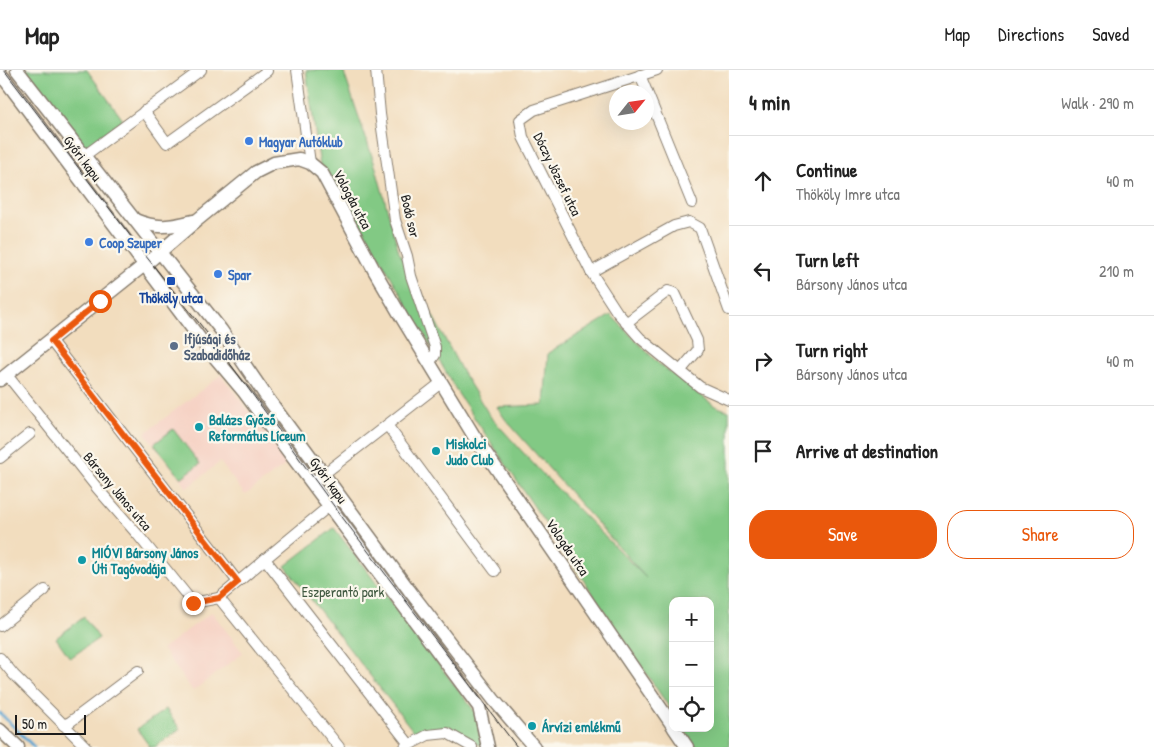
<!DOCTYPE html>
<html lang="en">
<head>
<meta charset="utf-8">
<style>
	:root { --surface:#fff; --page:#f2f2f2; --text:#222; --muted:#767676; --line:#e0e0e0; --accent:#ea580c }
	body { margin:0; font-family:"Patrick Hand",sans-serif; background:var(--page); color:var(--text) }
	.controls { position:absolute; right:15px; bottom:15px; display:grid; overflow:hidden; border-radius:10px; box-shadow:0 5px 20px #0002 }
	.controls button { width:45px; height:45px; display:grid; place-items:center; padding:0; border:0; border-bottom:1px solid var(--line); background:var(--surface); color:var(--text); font:25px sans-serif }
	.compass { position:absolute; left:609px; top:15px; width:45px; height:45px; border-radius:50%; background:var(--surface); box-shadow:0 5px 20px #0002; rotate:60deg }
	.scale { position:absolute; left:15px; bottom:12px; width:71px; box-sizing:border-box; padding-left:5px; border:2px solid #1c1c1c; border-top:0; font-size:14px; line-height:18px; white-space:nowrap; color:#1c1c1c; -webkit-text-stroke:4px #fbf7ec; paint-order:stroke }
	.stop { position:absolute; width:15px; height:15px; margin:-11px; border:4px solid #ea580c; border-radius:50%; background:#fff }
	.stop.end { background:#ea580c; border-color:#fff; box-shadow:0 1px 5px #0008 }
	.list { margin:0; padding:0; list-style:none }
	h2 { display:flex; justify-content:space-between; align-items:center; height:65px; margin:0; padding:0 20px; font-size:21px }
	h2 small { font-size:16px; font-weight:400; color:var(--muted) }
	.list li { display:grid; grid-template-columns:32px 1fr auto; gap:15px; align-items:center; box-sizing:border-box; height:90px; padding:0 20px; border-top:1px solid var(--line) }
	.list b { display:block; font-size:19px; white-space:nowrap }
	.list p { margin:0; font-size:16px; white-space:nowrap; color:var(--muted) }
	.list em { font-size:16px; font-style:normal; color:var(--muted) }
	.actions { display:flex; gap:10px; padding:15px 20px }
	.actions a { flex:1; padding:11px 0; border:1px solid var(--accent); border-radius:20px; text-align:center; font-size:18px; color:var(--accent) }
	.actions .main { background:var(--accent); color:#fff }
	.icon { flex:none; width:28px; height:28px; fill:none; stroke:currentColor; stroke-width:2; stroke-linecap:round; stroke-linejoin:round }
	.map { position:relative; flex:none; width:729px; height:677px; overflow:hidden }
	header { display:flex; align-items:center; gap:30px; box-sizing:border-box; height:70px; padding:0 25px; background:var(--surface); border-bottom:1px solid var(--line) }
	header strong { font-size:24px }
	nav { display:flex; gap:28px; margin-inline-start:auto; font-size:18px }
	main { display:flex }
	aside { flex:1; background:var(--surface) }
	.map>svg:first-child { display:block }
	.built { fill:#f6d2c4 }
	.green { fill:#82c984; stroke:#4f7250 }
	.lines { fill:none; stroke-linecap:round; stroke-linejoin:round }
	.stream { stroke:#5aa4d2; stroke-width:3 }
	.minor-casing { stroke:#877c6d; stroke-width:12 }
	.tertiary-casing { stroke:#877c6d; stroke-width:15 }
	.minor { stroke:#fff; stroke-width:10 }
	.tertiary { stroke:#fff; stroke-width:12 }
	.tram { stroke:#1c1c1c; stroke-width:1 }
	.route { stroke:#ea580c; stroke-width:6 }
	.shop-dot { fill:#3f7fe0; stroke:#fbf7ec; stroke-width:2 }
	.transit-dot { fill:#1a4fb4; stroke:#fbf7ec; stroke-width:2 }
	.service-dot { fill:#5c6f8a; stroke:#fbf7ec; stroke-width:2 }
	.culture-dot { fill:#0f9aa8; stroke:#fbf7ec; stroke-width:2 }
	.labels { text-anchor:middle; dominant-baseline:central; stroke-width:4.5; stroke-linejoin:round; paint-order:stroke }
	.shop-label { font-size:14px; font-weight:bold; fill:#366cbe; stroke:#fbf7ec; text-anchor:start }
	.street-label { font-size:14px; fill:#1c1c1c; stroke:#fbf7ec }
	.transit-label { font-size:14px; font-weight:bold; fill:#164399; stroke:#fbf7ec }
	.service-label { font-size:14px; font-weight:bold; fill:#4e5e75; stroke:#fbf7ec; text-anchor:start }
	.culture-label { font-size:14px; font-weight:bold; fill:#0d838f; stroke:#fbf7ec; text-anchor:start }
	.park-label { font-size:14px; fill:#405940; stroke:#fbf7ec }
</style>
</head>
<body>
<header>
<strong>Map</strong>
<nav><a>Map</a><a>Directions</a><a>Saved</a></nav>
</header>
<main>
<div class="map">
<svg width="729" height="677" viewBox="0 0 729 677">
	<rect width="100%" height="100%" fill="#fbf7ec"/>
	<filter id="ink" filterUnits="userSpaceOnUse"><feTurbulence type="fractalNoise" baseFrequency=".02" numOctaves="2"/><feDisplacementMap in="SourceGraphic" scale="10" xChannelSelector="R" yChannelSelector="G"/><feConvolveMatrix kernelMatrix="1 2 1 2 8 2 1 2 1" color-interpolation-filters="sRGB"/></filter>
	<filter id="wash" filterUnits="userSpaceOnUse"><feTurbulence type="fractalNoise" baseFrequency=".0096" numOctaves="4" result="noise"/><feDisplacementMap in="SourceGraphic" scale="20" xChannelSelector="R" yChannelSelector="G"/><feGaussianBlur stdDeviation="1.12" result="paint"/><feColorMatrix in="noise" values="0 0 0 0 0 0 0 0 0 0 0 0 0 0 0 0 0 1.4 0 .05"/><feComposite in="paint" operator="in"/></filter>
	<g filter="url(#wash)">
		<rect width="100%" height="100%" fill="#f2ddbe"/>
		<g class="built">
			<path d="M221,305L288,393L245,425L220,392L187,418L145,363Z"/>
			<path d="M212,542L243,583L193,621L162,579Z"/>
		</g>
		<g class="green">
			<path d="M22,0H87L123,50L80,80Z"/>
			<path d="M306,0H343L376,98L399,182L463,303L490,346L539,400L646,508L505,349L497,337L544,335L548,283L611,245L659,294L715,336L729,341V677H696L683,658H710V531H673V643L459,325L367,165L320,96Z"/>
			<path d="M173,359L200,394L181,408L154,374Z"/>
			<path d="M334,458L476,643L482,677L449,656L414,662L285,496Z"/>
			<path d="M84,547L99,568L70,588L56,568Z"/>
			<path d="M166,639L180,659L155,677H150L137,659Z"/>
		</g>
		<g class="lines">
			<path class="stream" d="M0,643L34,677"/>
		</g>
	</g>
	<g filter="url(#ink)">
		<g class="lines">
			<defs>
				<g id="minor">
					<path d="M297,0L310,93"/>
					<path d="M376,0L380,44L395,150L407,186L411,206L435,277V285L429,293"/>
					<path d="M657,0L534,40L520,50L523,67L591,202L617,242L640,268L700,317L729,330"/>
					<path d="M640,5L692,133"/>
					<path d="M144,41L167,73L267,1"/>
					<path d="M84,86L201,0"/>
					<path d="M591,202L674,156L689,152L700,158L729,240"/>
					<path d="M626,253L668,221L675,223L697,270L698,280L681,300"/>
					<path d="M51,271L238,512L265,489L409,674"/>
					<path d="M7,305L97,418L138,465L193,533L219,528L339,677"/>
					<path d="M387,355L442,312"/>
					<path d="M0,388L30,364"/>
					<path d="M312,413L387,355L495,501"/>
					<path d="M265,489L340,427"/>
					<path d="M219,528L238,512"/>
					<path d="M0,556L45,520"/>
					<path d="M0,588L14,605L86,677"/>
					<path d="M63,655L70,652L138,601"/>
					<path d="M405,677L428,665L447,663L472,677"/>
				</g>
				<g id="tertiary">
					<path d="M17,0L221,260L266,326L409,520L494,630L534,677"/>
					<path d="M0,3L207,278L244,322L479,637L488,677"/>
					<path d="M135,150C157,159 170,157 193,151"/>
					<path d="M0,310L153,188L196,151L256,102L274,93L299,89L310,93L322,103L374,200L402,248L474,366L673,656"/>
					<path d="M674,658L687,677"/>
					<path d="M0,660L18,677"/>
				</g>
			</defs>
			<use href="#minor" class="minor-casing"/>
			<use href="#tertiary" class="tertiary-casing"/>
			<use href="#minor" class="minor"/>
			<use href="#tertiary" class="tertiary"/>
			<path class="tram" d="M4,0L141,180L215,273L339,443L517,677"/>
		</g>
	</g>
	<g class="lines" filter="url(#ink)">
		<path class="route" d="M100,231L51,271L238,512L219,528L193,533"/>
	</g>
	<g class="shop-dot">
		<circle cx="249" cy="71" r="5"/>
		<circle cx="89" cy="172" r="5"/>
		<circle cx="218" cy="204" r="5"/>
	</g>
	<rect class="transit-dot" x="166" y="206" width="10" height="10" rx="2.5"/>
	<circle class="service-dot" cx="174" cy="276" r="5"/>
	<g class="culture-dot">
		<circle cx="199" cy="357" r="5"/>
		<circle cx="436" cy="381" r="5"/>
		<circle cx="82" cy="490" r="5"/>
		<circle cx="532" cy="656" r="5"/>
	</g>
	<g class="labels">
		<g class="shop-label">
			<text x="259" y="71">Magyar Autóklub</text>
			<text x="99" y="172">Coop Szuper</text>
			<text x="228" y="204">Spar</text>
		</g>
		<g class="street-label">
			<text transform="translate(83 88) rotate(53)">Győri kapu</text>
			<text transform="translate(558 104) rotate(64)">Dóczy József utca</text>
			<text transform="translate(353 129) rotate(62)">Vologda utca</text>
			<text transform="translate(411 146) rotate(77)">Bodó sor</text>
			<text transform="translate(329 410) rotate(54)">Győri kapu</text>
			<text transform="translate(118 421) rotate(50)">Bársony János utca</text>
			<text transform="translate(568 477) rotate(56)">Vologda utca</text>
		</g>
		<g class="transit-label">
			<text x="171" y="227">Thököly utca</text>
		</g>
		<g class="service-label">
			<text x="184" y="268">Ifjúsági és<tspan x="184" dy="16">Szabadidőház</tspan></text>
		</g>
		<g class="culture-label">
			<text x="209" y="349">Balázs Győző<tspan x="209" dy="16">Református Líceum</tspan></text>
			<text x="446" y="373">Miskolci<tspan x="446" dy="16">Judo Club</tspan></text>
			<text x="92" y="482">MIÓVI Bársony János<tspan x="92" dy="16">Úti Tagóvodája</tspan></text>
			<text x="542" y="656">Árvízi emlékmű</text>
		</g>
		<g class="park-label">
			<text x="343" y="521">Eszperantó park</text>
		</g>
	</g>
</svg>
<div class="controls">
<button>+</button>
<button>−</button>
<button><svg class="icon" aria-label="locate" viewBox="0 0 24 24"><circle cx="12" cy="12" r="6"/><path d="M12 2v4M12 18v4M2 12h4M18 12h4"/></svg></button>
</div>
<svg class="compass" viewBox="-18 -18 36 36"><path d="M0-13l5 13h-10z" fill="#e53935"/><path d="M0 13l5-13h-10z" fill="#767676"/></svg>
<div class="scale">50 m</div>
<div class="stop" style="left:100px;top:231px"></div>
<div class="stop end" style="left:193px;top:533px"></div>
</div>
<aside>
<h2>4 min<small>Walk · 290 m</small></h2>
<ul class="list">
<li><svg class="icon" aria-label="ahead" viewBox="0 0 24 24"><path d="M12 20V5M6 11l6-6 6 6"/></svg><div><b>Continue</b><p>Thököly Imre utca</p></div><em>40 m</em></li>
<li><svg class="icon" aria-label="left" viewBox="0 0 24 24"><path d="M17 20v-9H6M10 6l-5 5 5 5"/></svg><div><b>Turn left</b><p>Bársony János utca</p></div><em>210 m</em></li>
<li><svg class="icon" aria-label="right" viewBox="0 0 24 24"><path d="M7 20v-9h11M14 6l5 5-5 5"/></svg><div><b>Turn right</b><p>Bársony János utca</p></div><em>40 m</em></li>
<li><svg class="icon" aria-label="arrive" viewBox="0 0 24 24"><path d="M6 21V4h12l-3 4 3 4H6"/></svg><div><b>Arrive at destination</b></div></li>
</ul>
<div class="actions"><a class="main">Save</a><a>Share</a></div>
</aside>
</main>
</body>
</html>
